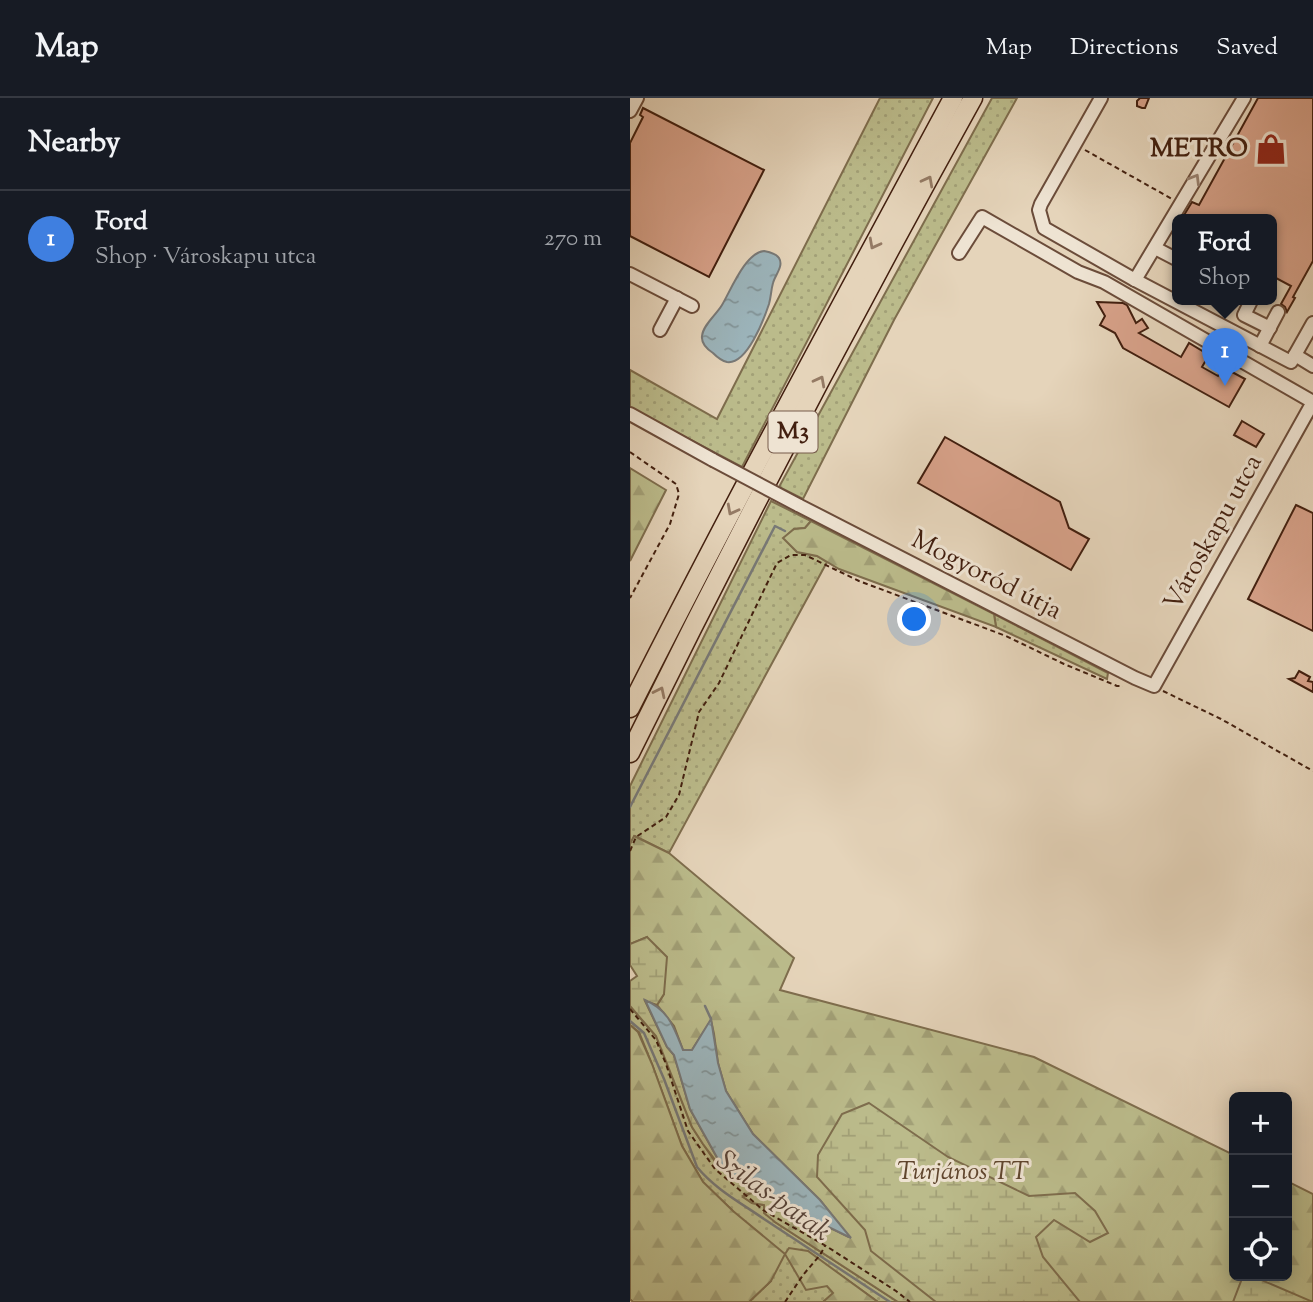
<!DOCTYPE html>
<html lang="en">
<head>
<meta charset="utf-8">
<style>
	:root { --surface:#171b24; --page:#242831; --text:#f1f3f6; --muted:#9ea1a6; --line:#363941; --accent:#c59692 }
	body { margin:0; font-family:"Sorts Mill Goudy",serif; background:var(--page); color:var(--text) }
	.controls { position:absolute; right:21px; bottom:21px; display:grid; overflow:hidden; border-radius:10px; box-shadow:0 4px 18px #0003 }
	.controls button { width:63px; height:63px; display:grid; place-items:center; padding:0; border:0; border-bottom:2px solid var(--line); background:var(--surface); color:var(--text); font:35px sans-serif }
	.you { position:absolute; left:285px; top:522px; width:24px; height:24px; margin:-18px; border:5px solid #fff; border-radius:50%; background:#1a73e8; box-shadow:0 0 0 10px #1a73e833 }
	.badge { display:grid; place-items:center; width:46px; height:46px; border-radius:50%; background:var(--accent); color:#fff; font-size:23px; font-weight:700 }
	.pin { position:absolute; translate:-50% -58px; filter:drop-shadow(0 2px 4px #0008) }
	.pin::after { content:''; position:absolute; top:37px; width:24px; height:21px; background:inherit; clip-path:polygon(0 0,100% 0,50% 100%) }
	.popup { position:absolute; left:542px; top:116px; width:105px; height:91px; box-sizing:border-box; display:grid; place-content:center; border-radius:10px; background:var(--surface); filter:drop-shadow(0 2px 5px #0005); font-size:23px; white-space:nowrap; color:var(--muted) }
	.popup b { font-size:26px; color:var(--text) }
	.popup::after { content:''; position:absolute; left:50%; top:100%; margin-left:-14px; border:14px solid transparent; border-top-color:var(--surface) }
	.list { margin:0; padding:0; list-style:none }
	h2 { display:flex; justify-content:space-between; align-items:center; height:91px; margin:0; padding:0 28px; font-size:30px }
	h2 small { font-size:23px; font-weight:400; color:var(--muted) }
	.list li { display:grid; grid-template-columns:46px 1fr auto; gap:21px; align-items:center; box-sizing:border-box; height:98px; padding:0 28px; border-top:2px solid var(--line) }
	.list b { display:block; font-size:26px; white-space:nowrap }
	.list p { margin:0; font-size:23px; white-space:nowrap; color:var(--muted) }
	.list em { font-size:23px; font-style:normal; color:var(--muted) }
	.icon { flex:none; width:38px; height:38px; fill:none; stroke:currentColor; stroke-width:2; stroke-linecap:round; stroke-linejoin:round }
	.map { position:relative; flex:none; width:683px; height:1204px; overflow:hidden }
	header { display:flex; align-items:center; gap:42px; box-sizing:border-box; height:98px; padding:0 35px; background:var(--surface); border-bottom:2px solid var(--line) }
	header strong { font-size:33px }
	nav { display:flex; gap:38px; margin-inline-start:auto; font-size:24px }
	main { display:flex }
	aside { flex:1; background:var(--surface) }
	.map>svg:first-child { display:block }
	.grass { fill:url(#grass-dots); stroke:#7e6d4d; stroke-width:2 }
	.forest { fill:url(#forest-firs); stroke:#7e6d4d; stroke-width:2 }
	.wetland { fill:url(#wetland-marsh); stroke:#7e6d4d; stroke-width:2 }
	.water { fill:url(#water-ripples); stroke:#787977; stroke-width:2 }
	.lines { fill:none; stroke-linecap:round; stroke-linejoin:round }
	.stream { stroke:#787977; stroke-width:2.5 }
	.building { fill:#d7a189; stroke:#421f0f; stroke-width:2 }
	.minor-casing { stroke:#6b4c3a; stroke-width:16 }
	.highway-casing { stroke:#421f0f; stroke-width:21 }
	.path { stroke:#421f0f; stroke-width:2; stroke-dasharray:5 3.5; stroke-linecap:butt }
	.minor { stroke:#eee3d2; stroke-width:12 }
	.highway { stroke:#e5d4ba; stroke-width:18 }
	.minor-bridge-casing { stroke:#6b4c3a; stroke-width:16; stroke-linecap:butt }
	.minor-bridge { stroke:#eee3d2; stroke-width:12 }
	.oneway { stroke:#988170 }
	.oneway2 { stroke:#947a64 }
	.labels { text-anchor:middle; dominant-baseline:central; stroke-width:6; stroke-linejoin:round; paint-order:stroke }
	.shield { fill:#eee3d2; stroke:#765a4a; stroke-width:2 }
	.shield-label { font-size:24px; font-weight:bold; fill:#421f0f }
	.poi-label { font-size:26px; font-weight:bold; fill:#421f0f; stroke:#eee3d2; text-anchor:end }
	.street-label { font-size:26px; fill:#421f0f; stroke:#eee3d2 }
	.park-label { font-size:26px; font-style:italic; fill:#60462e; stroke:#eee3d2 }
	.water-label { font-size:28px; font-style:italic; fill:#58443a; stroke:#eee3d2 }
</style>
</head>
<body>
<header>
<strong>Map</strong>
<nav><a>Map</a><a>Directions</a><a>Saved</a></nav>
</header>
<main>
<aside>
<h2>Nearby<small></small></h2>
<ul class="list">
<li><span class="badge" style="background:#3f7fe0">1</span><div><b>Ford</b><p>Shop · Városkapu utca</p></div><em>270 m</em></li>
</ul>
</aside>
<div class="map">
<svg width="683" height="1204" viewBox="0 0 683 1204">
	<defs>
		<pattern id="grass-dots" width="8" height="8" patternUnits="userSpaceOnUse" patternTransform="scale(1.75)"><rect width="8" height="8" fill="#bbbb8b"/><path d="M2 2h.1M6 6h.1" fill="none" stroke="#a2a077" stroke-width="1.8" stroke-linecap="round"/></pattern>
		<pattern id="forest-firs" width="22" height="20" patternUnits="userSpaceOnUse" patternTransform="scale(1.75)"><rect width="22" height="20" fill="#bbbb8b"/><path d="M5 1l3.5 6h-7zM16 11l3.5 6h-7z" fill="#a2a077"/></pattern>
		<pattern id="wetland-marsh" width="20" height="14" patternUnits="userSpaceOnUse" patternTransform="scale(1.75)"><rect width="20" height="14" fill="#bbbb8b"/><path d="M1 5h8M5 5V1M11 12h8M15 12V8" fill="none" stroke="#a2a077"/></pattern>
		<pattern id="water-ripples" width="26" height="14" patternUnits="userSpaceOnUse" patternTransform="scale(1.75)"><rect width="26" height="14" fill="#9cb5bc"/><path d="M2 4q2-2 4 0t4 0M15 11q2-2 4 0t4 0" fill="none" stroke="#819397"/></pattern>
	</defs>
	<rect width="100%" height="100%" fill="#e5d4ba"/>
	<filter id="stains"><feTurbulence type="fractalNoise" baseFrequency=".00286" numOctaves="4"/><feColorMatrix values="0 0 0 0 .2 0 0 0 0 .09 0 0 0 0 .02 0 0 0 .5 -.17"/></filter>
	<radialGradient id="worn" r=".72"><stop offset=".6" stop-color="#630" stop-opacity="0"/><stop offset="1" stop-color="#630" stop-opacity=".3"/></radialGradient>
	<g class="grass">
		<path d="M250,0H303L112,369L0,310V272L87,321Z"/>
		<path d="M362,0H387L264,222L173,401L149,389Z"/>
		<path d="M141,403L181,423L175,430L164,431L154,440L167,454L187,458L197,464L39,755L5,738L0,746V688Z"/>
		<path d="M364,516L478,575L477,581L366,529Z"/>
		<path d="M0,908L26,938L62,1029L73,1046L88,1068L125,1093L113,1098L122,1105L134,1107L145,1124L268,1204H248L208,1175L197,1188L204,1195L193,1204H119L141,1183L103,1113L73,1084L52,1048L22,966L9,934L0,927Z"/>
	</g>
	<g class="forest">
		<path d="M0,370L36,392L0,463Z"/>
		<path d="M181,423L364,516L366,529L209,471L187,458L167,454L153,440L164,431L175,430Z"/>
		<path d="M4,738L39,755L164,860L150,892L404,959L604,1057V1178H657V1083L683,1096V1204H268L145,1124L134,1115V1107L122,1105L113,1099L125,1093L219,1139L190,1102L123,1036L96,993L88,965L84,936L81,922L62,952H53L44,928L27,907L34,896L17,839L0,846V746Z"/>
		<path d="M0,927L8,934L22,966L52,1048L73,1084L103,1113L155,1156L159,1150L178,1153L248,1204H193L203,1195L197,1188L176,1192L155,1156L141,1183L119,1204H3L0,1201Z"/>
	</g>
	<g class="wetland">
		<path d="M17,839L37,859L34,896L27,907L15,903L37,949L44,957L60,1011L89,1063L92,1071L73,1046L62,1029L26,938L0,908V883L7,878L0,867V846Z"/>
		<path d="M239,1005L318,1059L399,1098L445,1095L465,1113L478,1135L460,1144L424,1122L406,1139L413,1159L450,1204H306L241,1153L235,1132L187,1079L188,1057L212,1016Z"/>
		<path d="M613,1178H622L683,1204H603Z"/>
	</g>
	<g class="water">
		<path d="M134,153C139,154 146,155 149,160C154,168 145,177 143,185C141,192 141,199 139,206C134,221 117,267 97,264C92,263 87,259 83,255C77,251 71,246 72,238C73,227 86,217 92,207C101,192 115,155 134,153Z"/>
		<path d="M15,902C39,912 44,930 53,952H62L81,921L88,965L96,993L123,1036L190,1102L221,1140L125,1093L92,1071L89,1063L60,1011L44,957L37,949Z"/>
	</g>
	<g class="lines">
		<g class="stream">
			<path d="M0,709L145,428L155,433"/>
			<path d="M75,908L81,921"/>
			<path d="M0,923L14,935L34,981L67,1069C85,1091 111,1105 134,1121C176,1149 218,1176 260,1204"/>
		</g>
	</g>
	<g class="building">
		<path d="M510,0H519L515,10H512L507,8V3Z"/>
		<path d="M628,0H683V163L663,199L665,200L657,214L655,209L651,206L661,188L642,178V122H551L562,104L569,107Z"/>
		<path d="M13,10L134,72L79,179L0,138V45L13,19L10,17Z"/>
		<path d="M467,204L493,205L497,207L506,225L512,221L518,230L509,235L551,259L559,245L579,257L572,269L588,278L593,269L615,281L599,309L493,250L485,235L470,227L475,218Z"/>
		<path d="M612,323L634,336L626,349L604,337Z"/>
		<path d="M315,339L430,404L439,430L459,441L441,472L288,385Z"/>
		<path d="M666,407L683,415V533L618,501Z"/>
		<path d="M669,573L680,579L678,583L683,584V594L659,581L665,580Z"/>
	</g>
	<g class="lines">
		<defs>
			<g id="minor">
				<path d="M471,0L411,106L409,112L414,130L505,182L661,264L683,225"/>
				<path d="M0,13L7,0"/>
				<path d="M525,150L548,162"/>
				<path d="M0,176L62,208"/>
				<path d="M505,182L614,0"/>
				<path d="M619,202L621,203L614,217L640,230"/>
				<path d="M30,232L47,200"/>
				<path d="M630,248L648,214"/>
				<path d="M665,257L683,268"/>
				<path d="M0,316L83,362"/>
				<path d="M168,407L505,580L524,588L683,304L474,184L448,174L352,119L329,155"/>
			</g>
			<g id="highway">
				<path d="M0,610C104,404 214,202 323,0"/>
				<path d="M0,655C109,434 223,216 343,0"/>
			</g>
		</defs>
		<use href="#minor" class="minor-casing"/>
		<use href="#highway" class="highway-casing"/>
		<g class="path">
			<path d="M455,52L542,101"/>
			<path d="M0,354L46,386L49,396L40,426L0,500"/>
			<path d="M533,593L591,621L683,673"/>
			<path d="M0,753L6,739L36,719L49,697L69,614L89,585L147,465L161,457H175L229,483L376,538L434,566L487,588H493"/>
			<path d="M0,911L26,942L36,966L58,1033L85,1071L133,1112L196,1148L266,1193L280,1204"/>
			<path d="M155,1204L173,1177L190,1157L195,1148"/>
		</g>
		<use href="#minor" class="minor"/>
		<use href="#highway" class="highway"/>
		<defs>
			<path id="minor-bridge" d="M83,362L168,407"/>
		</defs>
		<use href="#minor-bridge" class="minor-bridge-casing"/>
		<use href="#minor-bridge" class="minor-bridge"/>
	</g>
	<defs><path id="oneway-chevron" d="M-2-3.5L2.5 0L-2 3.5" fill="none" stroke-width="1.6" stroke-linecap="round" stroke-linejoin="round" transform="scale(1.75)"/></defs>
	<use class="oneway" href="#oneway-chevron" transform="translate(565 81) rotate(-59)"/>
	<g class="oneway2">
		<use href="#oneway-chevron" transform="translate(298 83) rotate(-62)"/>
		<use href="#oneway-chevron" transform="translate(244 146) rotate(118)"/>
		<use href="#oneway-chevron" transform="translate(190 283) rotate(-62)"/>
		<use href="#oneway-chevron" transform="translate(102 412) rotate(118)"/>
		<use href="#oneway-chevron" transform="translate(30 594) rotate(-64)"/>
	</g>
	<defs>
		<symbol id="shop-bare" viewBox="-9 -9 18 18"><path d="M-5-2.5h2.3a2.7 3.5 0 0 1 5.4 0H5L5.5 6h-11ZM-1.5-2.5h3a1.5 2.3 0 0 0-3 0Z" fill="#8f2418" stroke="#eee3d2" stroke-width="2.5" paint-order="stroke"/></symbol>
	</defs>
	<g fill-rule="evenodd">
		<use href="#shop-bare" x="619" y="29" width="44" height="44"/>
	</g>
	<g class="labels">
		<rect class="shield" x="138.5" y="313.5" width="49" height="41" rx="5"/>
		<g class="shield-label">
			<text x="163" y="334">M3</text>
		</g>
		<g class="poi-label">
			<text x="618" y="51">METRO</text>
		</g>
		<g class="street-label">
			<text transform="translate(584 435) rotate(-61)">Városkapu utca</text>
			<text transform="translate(356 478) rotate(27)">Mogyoród útja</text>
		</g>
		<g class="park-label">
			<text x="333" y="1074">Turjános TT</text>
		</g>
		<g class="water-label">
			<text transform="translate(143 1099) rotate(36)">Szilas-patak</text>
		</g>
	</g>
	<rect width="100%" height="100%" filter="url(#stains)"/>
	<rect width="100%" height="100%" fill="url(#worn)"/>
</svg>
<div class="controls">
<button>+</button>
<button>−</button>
<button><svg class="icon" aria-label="locate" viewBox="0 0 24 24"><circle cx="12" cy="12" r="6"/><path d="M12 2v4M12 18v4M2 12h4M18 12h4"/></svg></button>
</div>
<div class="you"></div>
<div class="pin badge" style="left:595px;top:288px;background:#3f7fe0">1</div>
<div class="popup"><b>Ford</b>Shop</div>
</div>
</main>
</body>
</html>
